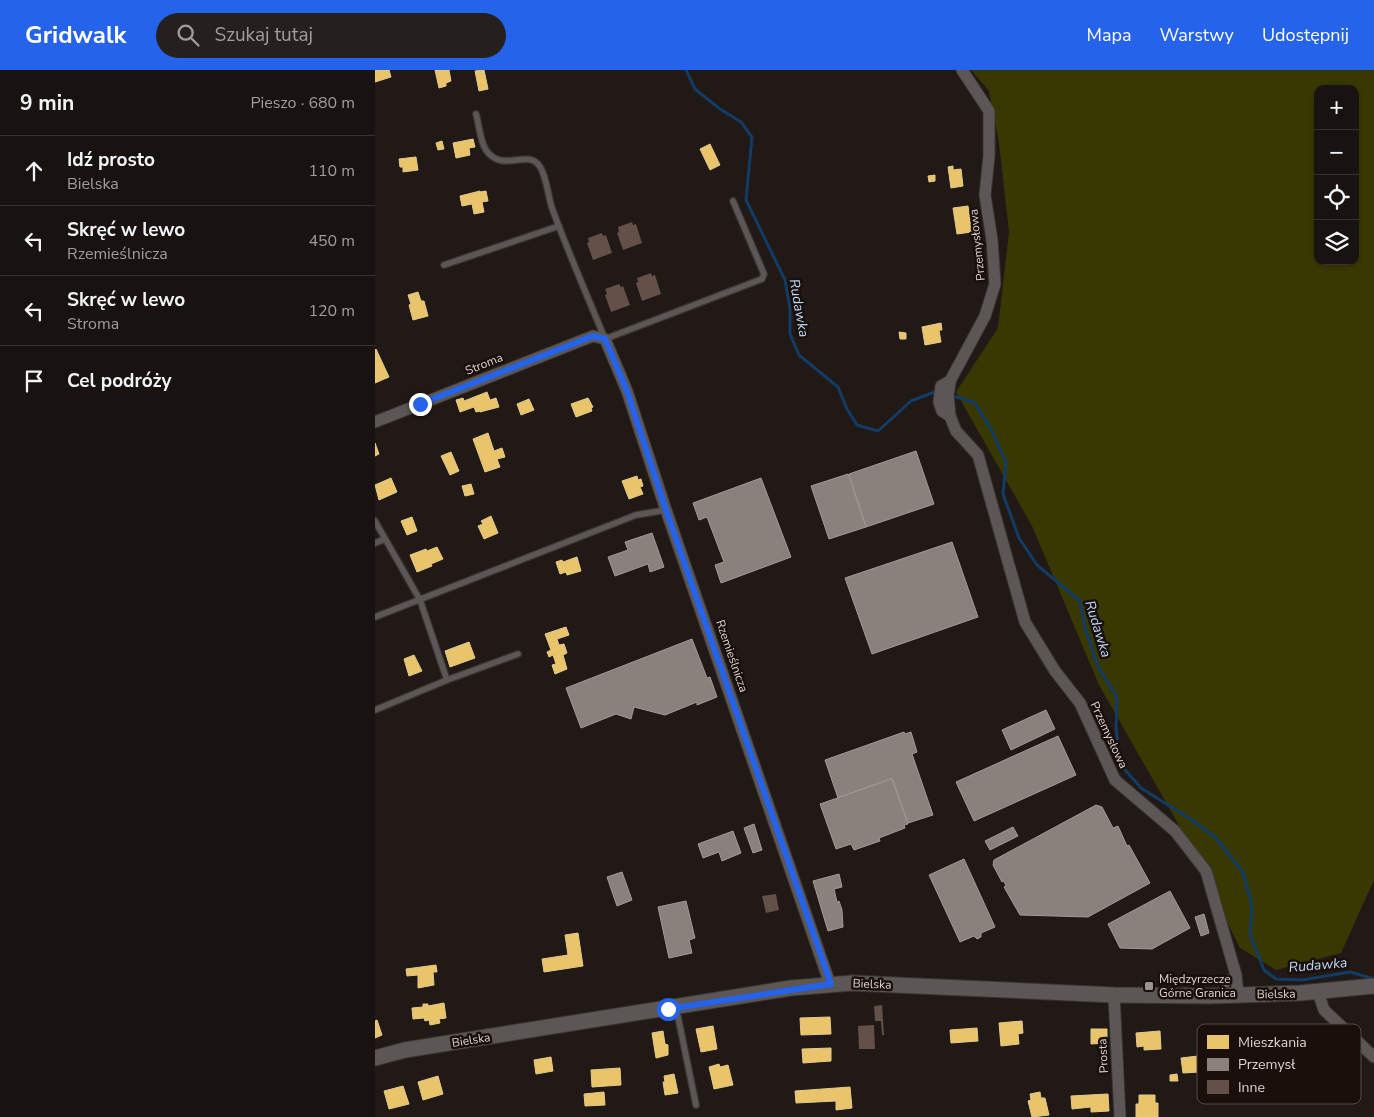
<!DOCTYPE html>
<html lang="pl">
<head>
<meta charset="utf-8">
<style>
	:root { --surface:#181310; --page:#25201e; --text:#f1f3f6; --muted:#9f9e9f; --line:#363230; --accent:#2563eb }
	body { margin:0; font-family:"Nunito Sans",sans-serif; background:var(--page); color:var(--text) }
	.controls { position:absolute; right:15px; top:15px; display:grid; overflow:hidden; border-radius:10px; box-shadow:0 1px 4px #0004 }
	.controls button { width:45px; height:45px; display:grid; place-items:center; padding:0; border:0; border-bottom:1px solid var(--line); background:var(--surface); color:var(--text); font:25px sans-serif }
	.stop { position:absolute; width:15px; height:15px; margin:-11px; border:4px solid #2563eb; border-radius:50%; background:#fff }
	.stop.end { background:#2563eb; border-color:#fff; box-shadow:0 1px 5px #0008 }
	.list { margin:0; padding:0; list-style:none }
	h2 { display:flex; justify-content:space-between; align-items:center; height:65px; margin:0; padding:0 20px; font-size:21px }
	h2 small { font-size:16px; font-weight:400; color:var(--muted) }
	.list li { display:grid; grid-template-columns:32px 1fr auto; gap:15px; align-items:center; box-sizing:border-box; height:70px; padding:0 20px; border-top:1px solid var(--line) }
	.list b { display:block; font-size:19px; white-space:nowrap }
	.list p { margin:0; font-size:16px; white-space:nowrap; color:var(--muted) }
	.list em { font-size:16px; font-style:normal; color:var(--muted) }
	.icon { flex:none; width:28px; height:28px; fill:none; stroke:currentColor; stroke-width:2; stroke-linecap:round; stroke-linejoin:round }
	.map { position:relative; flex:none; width:999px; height:1047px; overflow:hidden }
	header { display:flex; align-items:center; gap:30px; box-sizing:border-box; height:70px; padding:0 25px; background:var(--accent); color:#fff }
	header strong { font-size:24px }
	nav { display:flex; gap:28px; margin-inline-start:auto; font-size:18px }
	.search { width:350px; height:45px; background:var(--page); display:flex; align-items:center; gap:12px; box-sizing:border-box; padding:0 18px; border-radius:28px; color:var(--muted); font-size:19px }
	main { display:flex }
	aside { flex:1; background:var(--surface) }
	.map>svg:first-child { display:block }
	.green { fill:#383803; fill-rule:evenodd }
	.homes { fill:#e9c46a; stroke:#e5c989 }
	.industry { fill:#8a817c; stroke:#a39a96 }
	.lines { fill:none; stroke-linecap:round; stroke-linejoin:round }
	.stream { stroke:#123c65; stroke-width:3 }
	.building { fill:#635048 }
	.service-casing { stroke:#3b3634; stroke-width:8 }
	.minor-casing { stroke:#3b3634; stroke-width:13 }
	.tertiary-casing { stroke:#3b3634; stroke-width:17 }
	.service { stroke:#5c5755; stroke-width:5.5 }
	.minor { stroke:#5c5755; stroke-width:11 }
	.tertiary { stroke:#5c5755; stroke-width:15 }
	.route { stroke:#2563eb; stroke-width:6 }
	.poi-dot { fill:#9b9390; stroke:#1a0f0a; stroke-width:2 }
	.labels { text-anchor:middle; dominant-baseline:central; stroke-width:5; stroke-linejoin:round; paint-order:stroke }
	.street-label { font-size:12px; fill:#ddd4d1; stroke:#1a0f0a }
	.poi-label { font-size:12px; fill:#ddd4d1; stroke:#1a0f0a; text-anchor:start }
	.water-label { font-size:14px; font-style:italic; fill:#bddcfe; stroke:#1a0f0a }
	.key { fill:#1a0f0a; stroke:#544a46; stroke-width:1 }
	.key-label { font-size:14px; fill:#ddd4d1 }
</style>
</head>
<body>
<header>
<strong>Gridwalk</strong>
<div class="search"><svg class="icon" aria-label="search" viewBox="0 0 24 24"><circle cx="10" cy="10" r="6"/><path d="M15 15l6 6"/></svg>Szukaj tutaj</div>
<nav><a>Mapa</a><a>Warstwy</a><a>Udostępnij</a></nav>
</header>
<main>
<aside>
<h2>9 min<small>Pieszo · 680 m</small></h2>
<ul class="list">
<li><svg class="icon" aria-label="ahead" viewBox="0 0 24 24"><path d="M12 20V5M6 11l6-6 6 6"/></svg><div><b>Idź prosto</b><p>Bielska</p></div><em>110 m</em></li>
<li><svg class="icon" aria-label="left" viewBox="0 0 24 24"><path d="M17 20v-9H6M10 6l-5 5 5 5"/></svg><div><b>Skręć w lewo</b><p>Rzemieślnicza</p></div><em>450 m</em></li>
<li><svg class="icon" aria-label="left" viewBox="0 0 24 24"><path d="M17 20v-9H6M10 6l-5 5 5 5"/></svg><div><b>Skręć w lewo</b><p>Stroma</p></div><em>120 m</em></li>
<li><svg class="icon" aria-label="arrive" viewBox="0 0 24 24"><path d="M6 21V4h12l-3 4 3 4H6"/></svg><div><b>Cel podróży</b></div></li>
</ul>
</aside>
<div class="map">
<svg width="999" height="1047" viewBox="0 0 999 1047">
	<rect width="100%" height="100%" fill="#201916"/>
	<path class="green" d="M596,0H999V810L966,883L901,900L865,878L801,750L724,615L657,456L581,322L623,258L634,162L624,73L614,21ZM943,19H980V191H943Z"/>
	<g class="homes">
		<path d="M0,0H14L16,7L0,12Z"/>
		<path d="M60,0H74L76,11L71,13V16L64,18Z"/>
		<path d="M109,0L113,19L104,21L100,1Z"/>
		<path d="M98,69L100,77L94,78L95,85L81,88L78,73Z"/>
		<path d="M67,71L69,79L63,80L61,73Z"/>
		<path d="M335,74L345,95L335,100L325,79Z"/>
		<path d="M41,87L43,100L28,102V97H25L24,89Z"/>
		<path d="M578,96V100L586,99L588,116L576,118L573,97Z"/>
		<path d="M560,105V111L554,112L553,106Z"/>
		<path d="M105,121V122L111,121L113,131L107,132L109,142L99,144L97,134L87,136L85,126Z"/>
		<path d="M593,136L597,162L582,164L578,138Z"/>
		<path d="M43,222L46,231H49L53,246L38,250L34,235L36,234L33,225Z"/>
		<path d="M566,253L567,260H564L566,272L550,275L547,257Z"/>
		<path d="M524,262L531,263V269H525Z"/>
		<path d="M1,279L14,307L0,313V280Z"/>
		<path d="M112,322L115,330L121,328L124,337L105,342V341L101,342L99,337L85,342L81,330L88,328L89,331Z"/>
		<path d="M213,328L218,337L216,338L217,341L201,347L196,334Z"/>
		<path d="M154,329L159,340L146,345L142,334Z"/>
		<path d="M113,363L119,381L127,378L130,387L122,389L125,397L110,402L98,369Z"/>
		<path d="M0,373L4,384L0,386Z"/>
		<path d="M76,382L84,401L75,405L66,386Z"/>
		<path d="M262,406L263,410L266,409L268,416L265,417L268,424L254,429L247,411Z"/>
		<path d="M16,408L22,422L4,430L0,415Z"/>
		<path d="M96,414L99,424L90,426L87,416Z"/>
		<path d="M116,446L123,463L109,469L103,456L108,454L106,451Z"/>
		<path d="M37,447L42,461L32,465L26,451Z"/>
		<path d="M62,477L68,489L56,494L57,496L42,502L35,485L51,479L52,481Z"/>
		<path d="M202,487L206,501L192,505L191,502L185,504L181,492L187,490L188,492Z"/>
		<path d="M191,557L194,565L182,569L184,575L189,574L192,583L188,585L192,599L180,604L177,595L181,594L178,585L174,587L172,582L176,580L170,564Z"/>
		<path d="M94,572L100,588L75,597L70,581Z"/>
		<path d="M39,585L47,601L34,606L29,589Z"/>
		<path d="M203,863L208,896L169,902L167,889L193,885L190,865Z"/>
		<path d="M61,895L62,902H58L59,915L43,918V905L32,906L31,899Z"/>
		<path d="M69,933L71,948L64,949L65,953L55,955L54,950L50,951L49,948L38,949L37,938L48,937V934H53V936Z"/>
		<path d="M455,947L456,964L426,965L425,948Z"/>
		<path d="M2,950L7,965L0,968V951Z"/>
		<path d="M647,951L648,963L643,964L644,974L626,976L624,953Z"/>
		<path d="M338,956L342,979L326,982L321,959Z"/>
		<path d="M602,958L603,971L576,973L575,960Z"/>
		<path d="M716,959H732V973L716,974Z"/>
		<path d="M288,961L290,974L293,975V985L281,988L277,963Z"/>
		<path d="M785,961L786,979L769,980V976L762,977L761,963Z"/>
		<path d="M456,978V991L428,993L427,979Z"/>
		<path d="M823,986L825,1002L808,1003L806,988Z"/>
		<path d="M176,987L178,1001L161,1004L159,990Z"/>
		<path d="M344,994L345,997L353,995L358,1015L339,1019L334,997Z"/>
		<path d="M245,998L246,1015L217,1017L216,1000Z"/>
		<path d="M299,1004L303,1023L290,1025L288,1012H290L289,1006Z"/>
		<path d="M802,1004L803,1011H795V1005Z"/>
		<path d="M63,1006L68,1024L48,1030L43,1012Z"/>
		<path d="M28,1016L34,1034L14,1039L9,1021Z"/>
		<path d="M475,1017L477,1038L461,1040V1031L421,1033L420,1021Z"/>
		<path d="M229,1022L230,1035L210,1036L209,1024Z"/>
		<path d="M665,1022L666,1028H670L674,1045L657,1047L653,1031L656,1030L655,1024Z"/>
		<path d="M733,1024L734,1041L716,1042V1037L697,1039L696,1026Z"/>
		<path d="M764,1025H780V1033H783V1047H761V1034H764Z"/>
	</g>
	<g class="industry">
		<path d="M541,381L559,434L491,457L474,404Z"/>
		<path d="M473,404L491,457L454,469L436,416Z"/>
		<path d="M386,408L416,487L346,513L340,495L349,492L332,447L324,450L318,433Z"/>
		<path d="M277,463L289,497L275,502L273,494L240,506L233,487L253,480L250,472Z"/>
		<path d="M577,472L603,547L497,584L470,508Z"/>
		<path d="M317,569L332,608L335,607L342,627L322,635V632L290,645L259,637L256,649L241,644L206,658L191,618Z"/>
		<path d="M671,640L680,659L636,680L627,660Z"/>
		<path d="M529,662L530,664L536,662L542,682L537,684L558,745L533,753L517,708L463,728L450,690Z"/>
		<path d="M683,666L701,705L599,751L581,712Z"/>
		<path d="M517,709L533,754L529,755L530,758L504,768L505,771L479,780L476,774L461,779L445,734Z"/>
		<path d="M721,735L727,737L738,758L743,756L752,776L754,775L775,813L713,847L645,845L629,817L631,816L629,811L627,812L618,795L619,790Z"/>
		<path d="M379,754L387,780L378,783L369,758Z"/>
		<path d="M638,757L643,766L615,780L610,771Z"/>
		<path d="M358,761L366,783L347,791L344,782L328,788L323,774Z"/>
		<path d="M589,789L620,857L606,863V867L602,869L599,866L585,872L554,805Z"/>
		<path d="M247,802L257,830L242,836L232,807Z"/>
		<path d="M464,804L467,817L459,819L462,832L464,831L467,840L468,857L453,861L438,811Z"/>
		<path d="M795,821L815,858L777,879L745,878L733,854Z"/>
		<path d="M311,831L320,868L314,870L317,883L294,888L283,837Z"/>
		<path d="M829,844L834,863L826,866L820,847Z"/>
		<path d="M854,905V916H847V906Z"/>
	</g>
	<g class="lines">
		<g class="stream">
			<path d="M311,0L320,19L345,39L366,52L377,67L371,130L410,210L415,239V264L424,285L463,317L472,339L482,355L503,361L536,331L562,321"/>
			<path d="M575,325L600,333L617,361L631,392L628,424L644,468L662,495L705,531L710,557L723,597L742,627L741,658L745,694L766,718L817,750L841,768L868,802L877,836L875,864L889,900L901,909L927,910L975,902L996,908"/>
		</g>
	</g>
	<g class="building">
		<path d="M257,152L258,155L261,154L267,173L248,180L242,163L244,162L243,157Z"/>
		<path d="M227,163L228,166L231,165L237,183L218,190L212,173L214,172L213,168Z"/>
		<path d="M276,203L277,206L280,205L286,224L267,231L261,213L263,212L262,208Z"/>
		<path d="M244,214L246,217L248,216L255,235L236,242L230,225L232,224L230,219Z"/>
		<path d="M401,824L404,840L391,843L387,826Z"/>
		<path d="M507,935L509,965H507L506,951H500L499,936Z"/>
		<path d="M499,955L500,979H484L483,956Z"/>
	</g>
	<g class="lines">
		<defs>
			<g id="service">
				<path d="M101,44C104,54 105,71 111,80C127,103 150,80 163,94C171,103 173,126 177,138C193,182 212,225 230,269L387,209L389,204L358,131"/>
				<path d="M69,195L184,156"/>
				<path d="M0,451L45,530L72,610L143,584"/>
				<path d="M0,473L10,469"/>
				<path d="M0,547L261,445L291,440"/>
				<path d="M0,640L72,610"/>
				<path d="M301,937L321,1035"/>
			</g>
			<g id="minor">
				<path d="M587,0L614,41V86L610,125L617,170L620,214L610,246L575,311L566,316L564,332L567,341L575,346L581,361L603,385L650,552L680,601L705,633L740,710L800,761L831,801L861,905L863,925"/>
				<path d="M575,346L573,325L575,313"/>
				<path d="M0,352L218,266L230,269L252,321L291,440L455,914"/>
				<path d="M943,922L949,940L999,987"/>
				<path d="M739,925L745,1047"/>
			</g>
			<path id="tertiary" d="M0,988L30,980L416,918L477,913L739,925L835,926L925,923L999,916"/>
		</defs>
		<use href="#service" class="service-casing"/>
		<use href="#minor" class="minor-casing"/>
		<use href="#tertiary" class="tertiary-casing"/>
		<use href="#service" class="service"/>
		<use href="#minor" class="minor"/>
		<use href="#tertiary" class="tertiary"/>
	</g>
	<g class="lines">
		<path class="route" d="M45,334L218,266L230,269L252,321L291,440L456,914L293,939"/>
	</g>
	<rect class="poi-dot" x="769" y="911" width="10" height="10" rx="2.5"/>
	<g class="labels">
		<g class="street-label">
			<text transform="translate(602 175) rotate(-96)">Przemysłowa</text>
			<text transform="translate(109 294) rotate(-22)">Stroma</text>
			<text transform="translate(357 586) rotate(71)">Rzemieślnicza</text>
			<text transform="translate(734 665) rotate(65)">Przemysłowa</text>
			<text transform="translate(497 914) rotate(2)">Bielska</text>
			<text transform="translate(901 924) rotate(-1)">Bielska</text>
			<text transform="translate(96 970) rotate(-9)">Bielska</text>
			<text transform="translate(728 986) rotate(-93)">Prosta</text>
		</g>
		<g class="poi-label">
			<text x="784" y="909">Międzyrzecze<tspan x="784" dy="14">Górne Granica</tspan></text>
		</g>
		<g class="water-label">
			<text transform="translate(424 238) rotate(80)">Rudawka</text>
			<text transform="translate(723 559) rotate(73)">Rudawka</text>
			<text transform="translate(943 895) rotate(-5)">Rudawka</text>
		</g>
	</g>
	<rect x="822" y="954" width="164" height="80" rx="8" class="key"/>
	<rect x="832" y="965" width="22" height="14" fill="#e9c46a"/>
	<rect x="832" y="988" width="22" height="13" fill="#8a817c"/>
	<rect x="832" y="1010" width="22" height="14" fill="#635048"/>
	<g class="key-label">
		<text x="863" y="977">Mieszkania</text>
		<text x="863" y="999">Przemysł</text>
		<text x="863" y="1022">Inne</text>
	</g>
</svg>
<div class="controls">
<button>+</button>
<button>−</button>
<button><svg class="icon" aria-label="locate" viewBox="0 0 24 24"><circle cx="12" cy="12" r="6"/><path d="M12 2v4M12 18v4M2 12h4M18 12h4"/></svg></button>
<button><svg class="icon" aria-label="layers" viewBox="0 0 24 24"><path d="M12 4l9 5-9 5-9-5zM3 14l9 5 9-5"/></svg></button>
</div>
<div class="stop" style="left:293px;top:939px"></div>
<div class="stop end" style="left:45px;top:334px"></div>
</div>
</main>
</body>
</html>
